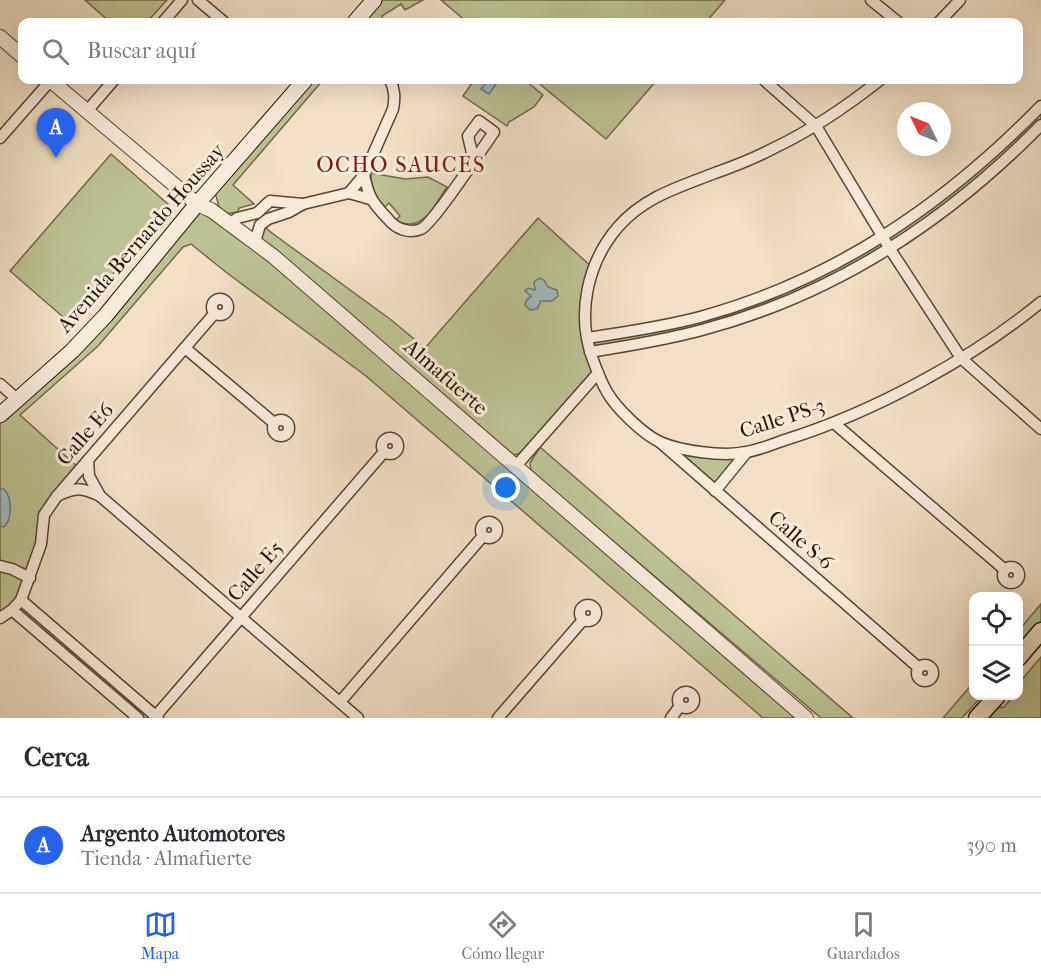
<!DOCTYPE html>
<html lang="es">
<head>
<meta charset="utf-8">
<style>
	:root { --surface:#fff; --page:#f7f7f7; --text:#2b2b33; --muted:#7c7c81; --line:#e1e1e2; --accent:#2563eb }
	body { margin:0; font-family:"IM FELL French Canon",serif; background:var(--page); color:var(--text) }
	.controls { position:absolute; right:18px; bottom:18px; display:grid; overflow:hidden; border-radius:12px; box-shadow:0 6px 24px #0002 }
	.controls button { width:54px; height:54px; display:grid; place-items:center; padding:0; border:0; border-bottom:2px solid var(--line); background:var(--surface); color:var(--text); font:30px sans-serif }
	.compass { position:absolute; left:897px; top:102px; width:54px; height:54px; border-radius:50%; background:var(--surface); box-shadow:0 6px 24px #0002; rotate:313deg }
	.you { position:absolute; left:506px; top:488px; width:21px; height:21px; margin:-15px; border:4px solid #fff; border-radius:50%; background:#1a73e8; box-shadow:0 0 0 9px #1a73e833 }
	.badge { display:grid; place-items:center; width:39px; height:39px; border-radius:50%; background:var(--accent); color:#fff; font-size:20px; font-weight:700 }
	.pin { position:absolute; translate:-50% -50px; filter:drop-shadow(0 2px 3px #0008) }
	.pin::after { content:''; position:absolute; top:32px; width:21px; height:18px; background:inherit; clip-path:polygon(0 0,100% 0,50% 100%) }
	.list { margin:0; padding:0; list-style:none }
	h2 { display:flex; justify-content:space-between; align-items:center; height:78px; margin:0; padding:0 24px; font-size:26px }
	h2 small { font-size:20px; font-weight:400; color:var(--muted) }
	.list li { display:grid; grid-template-columns:39px 1fr auto; gap:18px; align-items:center; box-sizing:border-box; height:96px; padding:0 24px; border-top:2px solid var(--line) }
	.list b { display:block; font-size:22px; white-space:nowrap }
	.list p { margin:0; font-size:20px; white-space:nowrap; color:var(--muted) }
	.list em { font-size:20px; font-style:normal; color:var(--muted) }
	.icon { flex:none; width:33px; height:33px; fill:none; stroke:currentColor; stroke-width:2; stroke-linecap:round; stroke-linejoin:round }
	.map { position:relative; flex:none; width:1041px; height:718px; overflow:hidden }
	.search { position:absolute; background:var(--surface); box-shadow:0 6px 24px #0002; left:18px; right:18px; top:18px; height:66px; display:flex; align-items:center; gap:15px; box-sizing:border-box; padding:0 21px; border-radius:12px; color:var(--muted); font-size:22px }
	.sheet { height:174px; background:var(--surface) }
	nav { display:flex; justify-content:space-around; align-items:center; box-sizing:border-box; height:84px; border-top:2px solid var(--line); background:var(--surface); font-size:16px; color:var(--muted) }
	nav a { display:grid; justify-items:center; gap:3px }
	nav .on { color:var(--accent) }
	.map>svg:first-child { display:block }
	.green { fill:#bcc293; stroke:#726a4a; stroke-width:1.5 }
	.water { fill:#a0babf; stroke:#707773; stroke-width:1.5 }
	.lines { fill:none; stroke-linecap:round; stroke-linejoin:round }
	.minor-casing { stroke:#5a4631; stroke-width:13 }
	.tertiary-casing { stroke:#5a4631; stroke-width:16 }
	.secondary-casing { stroke:#281300; stroke-width:17 }
	.primary-casing { stroke:#281300; stroke-width:19 }
	.minor { stroke:#f6ebd9; stroke-width:10 }
	.tertiary { stroke:#f6ebd9; stroke-width:14 }
	.secondary { stroke:#f6ebd9; stroke-width:15 }
	.primary { stroke:#f1e0c5; stroke-width:16 }
	.labels { text-anchor:middle; dominant-baseline:central; stroke-width:6; stroke-linejoin:round; paint-order:stroke }
	.street-label { font-size:21px; fill:#281300; stroke:#f6ebd9 }
	.neighbourhood-label { font-size:22px; letter-spacing:1.5px; fill:#7a1f14; stroke:#f6ebd9 }
</style>
</head>
<body>
<div class="map">
<svg width="1041" height="718" viewBox="0 0 1041 718">
	<rect width="100%" height="100%" fill="#f1e0c5"/>
	<filter id="stains"><feTurbulence type="fractalNoise" baseFrequency=".00333" numOctaves="4"/><feColorMatrix values="0 0 0 0 .2 0 0 0 0 .09 0 0 0 0 .02 0 0 0 .5 -.17"/></filter>
	<radialGradient id="worn" r=".72"><stop offset=".6" stop-color="#630" stop-opacity="0"/><stop offset="1" stop-color="#630" stop-opacity=".3"/></radialGradient>
	<g class="green">
		<path d="M85,0H167L147,22H110Z"/>
		<path d="M380,0H423L405,10L401,4L382,16L384,22H362Z"/>
		<path d="M441,0H725L706,22H467Z"/>
		<path d="M312,80H323L233,185L254,204L239,208L238,212L225,214L219,207L215,192Z"/>
		<path d="M474,80H525L543,95L534,107L509,122L507,126L463,96Z"/>
		<path d="M535,80H657L606,139Z"/>
		<path d="M1041,106V125L890,249L733,321L591,352L598,373L525,450L518,454L512,455L262,241L261,237L266,224L267,229L276,236L390,319L425,348L538,218L594,269L588,338L730,308L883,237Z"/>
		<path d="M111,154L169,205L167,212L70,323L10,271Z"/>
		<path d="M371,173L405,179L428,177L447,187C433,207 424,233 395,221L400,216L389,203L384,208C375,197 370,187 371,173Z"/>
		<path d="M197,204L211,210L806,718H763L366,376L227,273L191,244L183,247L98,346L20,415L80,469L44,515L22,600L158,718H138L12,610L0,618V415L44,378Z"/>
		<path d="M658,441L680,448L746,453L715,491Z"/>
		<path d="M540,447L853,718H821L531,471L530,463Z"/>
		<path d="M1041,604V627L1019,653V630Z"/>
		<path d="M1041,657V718H988L997,708L1004,707L1009,701V696H1018L1019,683Z"/>
		<path d="M973,683L974,696H982L962,718H943Z"/>
	</g>
	<g class="water">
		<path d="M488,80H499L489,94L481,89Z"/>
		<path d="M539,278L544,280L548,287L557,290L558,296L552,301H541L537,309L530,310L525,305L526,301L531,296L525,291L528,288L535,290L534,282Z"/>
		<path d="M0,489H4C12,498 13,518 4,527L0,526Z"/>
	</g>
	<g class="lines">
		<defs>
			<g id="minor">
				<path d="M198,0L224,22"/>
				<path d="M871,0L898,22"/>
				<path d="M163,22L182,0"/>
				<path d="M939,22L960,0"/>
				<path d="M764,80L816,126L890,249L961,358L1041,429"/>
				<path d="M880,80C847,106 812,130 774,148C755,158 735,166 715,173C679,187 644,197 618,227C587,263 576,315 593,360C597,371 601,382 607,392C616,408 643,434 660,442C681,451 723,457 746,452C760,450 775,443 788,439C873,412 972,359 1041,302"/>
				<path d="M87,111L114,80"/>
				<path d="M0,138L51,80"/>
				<path d="M364,175C369,198 372,202 388,219C396,229 409,234 421,229C432,225 484,146 494,132L479,121L468,136L474,161"/>
				<path d="M349,193L364,175L393,109C395,98 395,90 390,80"/>
				<path d="M231,224L237,218L257,213L270,201L303,204"/>
				<path d="M255,242L260,225L268,219L289,212L303,204L349,193L370,199"/>
				<circle cx="220" cy="307" r="8"/>
				<path d="M588,338C625,332 663,327 700,317C835,280 944,205 1041,106"/>
				<path d="M185,348L274,423"/>
				<path d="M590,352C628,346 665,340 702,330C834,295 946,222 1041,125"/>
				<path d="M0,384L17,399"/>
				<circle cx="281" cy="428" r="8"/>
				<path d="M834,423L1005,570"/>
				<circle cx="390" cy="446" r="8"/>
				<path d="M661,443L919,668"/>
				<path d="M88,460L89,476L100,496"/>
				<path d="M516,466L598,373"/>
				<path d="M715,491L746,453"/>
				<path d="M57,496C76,487 81,487 100,496L358,718"/>
				<circle cx="489" cy="530" r="8"/>
				<path d="M0,566L12,569L30,578"/>
				<circle cx="1011" cy="575" r="8"/>
				<path d="M21,600L158,718"/>
				<circle cx="588" cy="613" r="8"/>
				<path d="M12,610L138,718"/>
				<path d="M0,618L12,610L21,600L41,544L44,515L57,496L214,314"/>
				<circle cx="925" cy="673" r="8"/>
				<circle cx="686" cy="700" r="8"/>
				<path d="M340,702L483,536"/>
				<path d="M154,718L384,452"/>
				<path d="M498,718L583,620"/>
				<path d="M671,718L680,706"/>
			</g>
			<g id="tertiary">
				<path d="M0,37L22,56"/>
				<path d="M50,80L197,204L211,210L273,256L806,718"/>
			</g>
			<g id="secondary">
				<path d="M355,22L374,0"/>
				<path d="M0,415L72,351L106,315L197,204L305,80"/>
			</g>
			<g id="primary">
				<path d="M1018,658L1041,631"/>
				<path d="M977,718L997,696"/>
			</g>
		</defs>
		<use href="#minor" class="minor-casing"/>
		<use href="#tertiary" class="tertiary-casing"/>
		<use href="#secondary" class="secondary-casing"/>
		<use href="#primary" class="primary-casing"/>
		<use href="#minor" class="minor"/>
		<use href="#tertiary" class="tertiary"/>
		<use href="#secondary" class="secondary"/>
		<use href="#primary" class="primary"/>
	</g>
	<g class="labels">
		<g class="street-label">
			<text transform="translate(141 238) rotate(-49)">Avenida Bernardo Houssay</text>
			<text transform="translate(446 377) rotate(41)">Almafuerte</text>
			<text transform="translate(782 418) rotate(-18)">Calle PS-3</text>
			<text transform="translate(85 434) rotate(-49)">Calle E6</text>
			<text transform="translate(801 540) rotate(41)">Calle S-6</text>
			<text transform="translate(255 571) rotate(-49)">Calle E5</text>
		</g>
		<g class="neighbourhood-label">
			<text x="401" y="165">OCHO SAUCES</text>
		</g>
	</g>
	<rect width="100%" height="100%" filter="url(#stains)"/>
	<rect width="100%" height="100%" fill="url(#worn)"/>
</svg>
<div class="controls">
<button><svg class="icon" aria-label="locate" viewBox="0 0 24 24"><circle cx="12" cy="12" r="6"/><path d="M12 2v4M12 18v4M2 12h4M18 12h4"/></svg></button>
<button><svg class="icon" aria-label="layers" viewBox="0 0 24 24"><path d="M12 4l9 5-9 5-9-5zM3 14l9 5 9-5"/></svg></button>
</div>
<svg class="compass" viewBox="-18 -18 36 36"><path d="M0-13l5 13h-10z" fill="#e53935"/><path d="M0 13l5-13h-10z" fill="#7c7c81"/></svg>
<div class="you"></div>
<div class="pin badge" style="left:56px;top:158px">A</div>
<div class="search"><svg class="icon" aria-label="search" viewBox="0 0 24 24"><circle cx="10" cy="10" r="6"/><path d="M15 15l6 6"/></svg>Buscar aquí</div>
</div>
<section class="sheet">
<h2>Cerca<small></small></h2>
<ul class="list">
<li><span class="badge">A</span><div><b>Argento Automotores</b><p>Tienda · Almafuerte</p></div><em>390 m</em></li>
</ul>
</section>
<nav>
<a class="on"><svg class="icon" aria-label="map" viewBox="0 0 24 24"><path d="M3 6l6-2 6 2 6-2v14l-6 2-6-2-6 2zM9 4v14M15 6v14"/></svg>Mapa</a>
<a><svg class="icon" aria-label="directions" viewBox="0 0 24 24"><path d="M12 3l9 9-9 9-9-9zM9 14v-3h6M13 9l2 2-2 2"/></svg>Cómo llegar</a>
<a><svg class="icon" aria-label="saved" viewBox="0 0 24 24"><path d="M7 4h10v16l-5-4-5 4z"/></svg>Guardados</a>
</nav>
</body>
</html>
